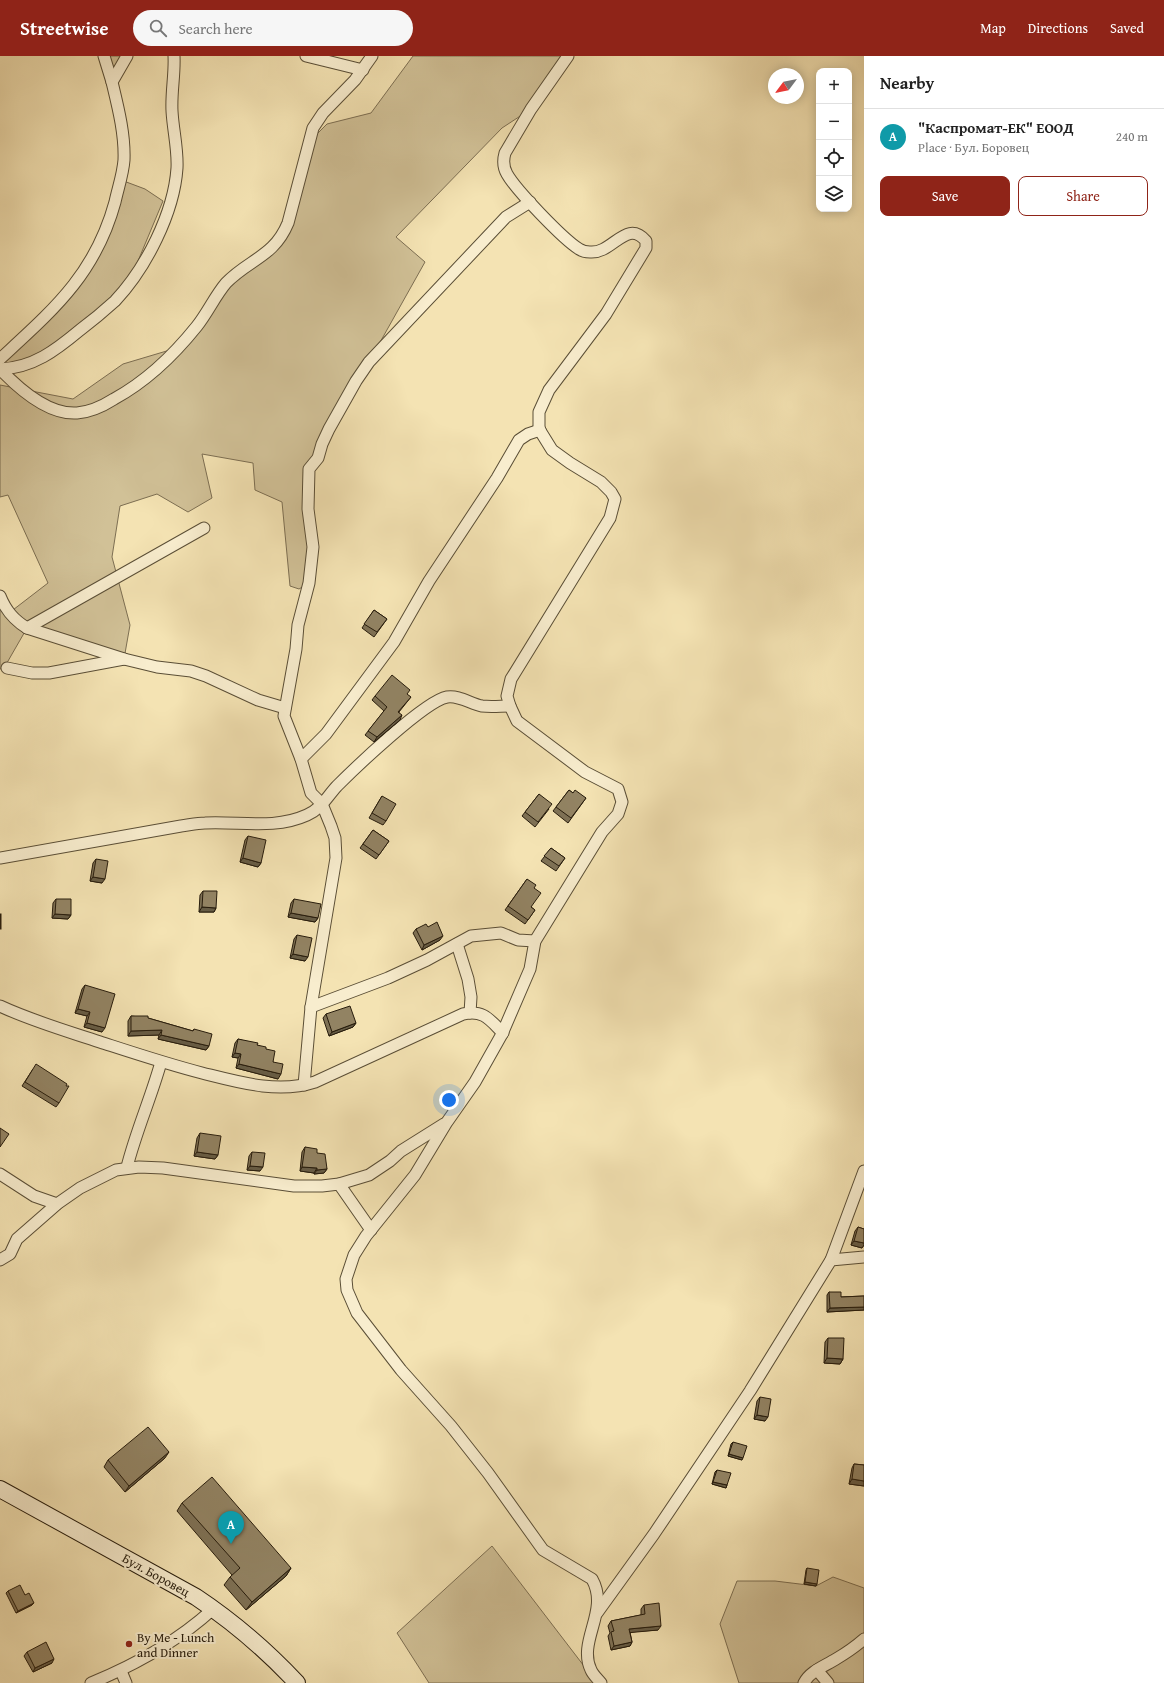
<!DOCTYPE html>
<html lang="en">
<head>
<meta charset="utf-8">
<style>
	:root { --surface:#fff; --page:#f6f6f6; --text:#222; --muted:#767676; --line:#e0e0e0; --accent:#8f2418 }
	body { margin:0; font-family:"Gentium Book Plus",serif; background:var(--page); color:var(--text) }
	.controls { position:absolute; right:12px; top:12px; display:grid; overflow:hidden; border-radius:8px; box-shadow:0 2px 10px #0003 }
	.controls button { width:36px; height:36px; display:grid; place-items:center; padding:0; border:0; border-bottom:1px solid var(--line); background:var(--surface); color:var(--text); font:20px sans-serif }
	.compass { position:absolute; left:768px; top:12px; width:36px; height:36px; border-radius:50%; background:var(--surface); box-shadow:0 2px 10px #0003; rotate:238deg }
	.you { position:absolute; left:449px; top:1044px; width:14px; height:14px; margin:-10px; border:3px solid #fff; border-radius:50%; background:#1a73e8; box-shadow:0 0 0 6px #1a73e833 }
	.badge { display:grid; place-items:center; width:26px; height:26px; border-radius:50%; background:var(--accent); color:#fff; font-size:13px; font-weight:700 }
	.pin { position:absolute; translate:-50% -33px; filter:drop-shadow(0 1px 2px #0008) }
	.pin::after { content:''; position:absolute; top:21px; width:14px; height:12px; background:inherit; clip-path:polygon(0 0,100% 0,50% 100%) }
	.list { margin:0; padding:0; list-style:none }
	h2 { display:flex; justify-content:space-between; align-items:center; height:52px; margin:0; padding:0 16px; font-size:17px }
	h2 small { font-size:13px; font-weight:400; color:var(--muted) }
	.list li { display:grid; grid-template-columns:26px 1fr auto; gap:12px; align-items:center; box-sizing:border-box; height:56px; padding:0 16px; border-top:1px solid var(--line) }
	.list b { display:block; font-size:15px; white-space:nowrap }
	.list p { margin:0; font-size:13px; white-space:nowrap; color:var(--muted) }
	.list em { font-size:13px; font-style:normal; color:var(--muted) }
	.actions { display:flex; gap:8px; padding:12px 16px }
	.actions a { flex:1; padding:9px 0; border:1px solid var(--accent); border-radius:8px; text-align:center; font-size:14px; color:var(--accent) }
	.actions .main { background:var(--accent); color:#fff }
	.icon { flex:none; width:22px; height:22px; fill:none; stroke:currentColor; stroke-width:2; stroke-linecap:round; stroke-linejoin:round }
	.map { position:relative; flex:none; width:864px; height:1627px; overflow:hidden }
	header { display:flex; align-items:center; gap:24px; box-sizing:border-box; height:56px; padding:0 20px; background:var(--accent); color:#fff }
	header strong { font-size:19px }
	nav { display:flex; gap:22px; margin-inline-start:auto; font-size:14px }
	.search { width:280px; height:36px; background:var(--page); display:flex; align-items:center; gap:10px; box-sizing:border-box; padding:0 14px; border-radius:22px; color:var(--muted); font-size:15px }
	main { display:flex }
	aside { flex:1; background:var(--surface) }
	.map>svg:first-child { display:block }
	.green { fill:#d1c197; stroke:#7c6e52 }
	.lines { fill:none; stroke-linecap:round; stroke-linejoin:round }
	.street-casing { stroke:#5a4e36; stroke-width:13 }
	.secondary-casing { stroke:#271c0c; stroke-width:18 }
	.street { stroke:#f8edce; stroke-width:11 }
	.secondary { stroke:#f8edce; stroke-width:16 }
	.wall { fill:#7e7155; stroke:#271c0c }
	.shaded-wall { fill:#665c45; stroke:#271c0c }
	.building { fill:#928363; stroke:#271c0c }
	.poi-dot { fill:#8f2418; stroke:#f8edce; stroke-width:1.5 }
	.labels { text-anchor:middle; dominant-baseline:central; stroke-width:4; stroke-linejoin:round; paint-order:stroke }
	.street-label { font-size:13px; fill:#271c0c; stroke:#f8edce }
	.poi-label { font-size:13px; fill:#271c0c; stroke:#f8edce; text-anchor:start }
</style>
</head>
<body>
<header>
<strong>Streetwise</strong>
<div class="search"><svg class="icon" aria-label="search" viewBox="0 0 24 24"><circle cx="10" cy="10" r="6"/><path d="M15 15l6 6"/></svg>Search here</div>
<nav><a>Map</a><a>Directions</a><a>Saved</a></nav>
</header>
<main>
<div class="map">
<svg width="864" height="1627" viewBox="0 0 864 1627">
	<rect width="100%" height="100%" fill="#f4e3b3"/>
	<filter id="stains"><feTurbulence type="fractalNoise" baseFrequency=".005" numOctaves="4"/><feColorMatrix values="0 0 0 0 .2 0 0 0 0 .09 0 0 0 0 .02 0 0 0 .5 -.17"/></filter>
	<radialGradient id="worn" r=".72"><stop offset=".6" stop-color="#630" stop-opacity="0"/><stop offset="1" stop-color="#630" stop-opacity=".3"/></radialGradient>
	<g class="green">
		<path d="M108,0H123L113,17Z"/>
		<path d="M413,0H568L531,53L502,72L396,181L425,206L309,413V527L299,533L290,530L282,446L255,434L253,407L202,398L212,442L188,456L157,438L120,450L112,501L130,569L124,603L27,572L4,612L0,613V540L9,557L48,527L8,439L0,441V329L73,343L123,308L180,291L219,236L275,189L309,86L327,68L371,57Z"/>
		<path d="M121,124L145,133L163,145L128,229L55,293L0,313V303L90,207Z"/>
		<path d="M492,1490L597,1627H429L397,1577Z"/>
		<path d="M833,1521L864,1532V1627H739L720,1568L737,1525H775L816,1530Z"/>
	</g>
	<g class="lines">
		<defs>
			<g id="street">
				<path d="M104,0L112,26"/>
				<path d="M306,0L363,14"/>
				<path d="M568,0L531,53L505,97C503,104 503,111 507,118C516,134 563,183 579,193C582,195 586,196 590,196C613,198 626,162 646,185V192L606,258L549,334L539,356V373L552,394L570,407L601,426L611,436L615,443L610,462L511,623L507,640L510,650L517,665L585,716L618,733L622,746L618,758L602,776L535,885L530,913L502,978L475,1026L447,1066L415,1119L366,1180L354,1199L346,1223L347,1234L357,1257L401,1314L451,1370L488,1417L543,1494L592,1523C610,1555 577,1585 591,1614C593,1619 598,1623 601,1627"/>
				<path d="M0,303C53,254 95,219 115,146C118,132 123,118 124,104C125,78 118,51 112,26L127,0"/>
				<path d="M0,313C19,333 48,359 77,357C90,356 103,350 114,343C147,325 173,300 197,270C208,256 215,240 226,227C249,203 274,201 288,167L313,72L323,57L355,24L372,0"/>
				<path d="M0,313C33,312 56,294 80,274C92,265 104,255 115,245C146,212 174,157 177,112C178,93 173,74 172,55C171,36 175,18 174,0"/>
				<path d="M0,540C6,555 14,564 27,572L124,603L49,617H32L7,612"/>
				<path d="M27,572L204,472"/>
				<path d="M124,603L157,611L191,615L206,620L258,644L285,652"/>
				<path d="M301,703L326,678L394,586L429,525L497,422L519,384L528,378L540,374"/>
				<path d="M0,802L181,770C189,769 197,767 205,767C239,765 274,774 307,759C322,752 326,742 337,730C355,712 425,645 447,641C459,639 471,648 482,650C491,651 501,650 510,650"/>
				<path d="M457,888L468,923L471,941L470,957"/>
				<path d="M0,950C32,965 67,975 100,986C134,997 167,1008 202,1017C238,1026 278,1038 315,1026L463,958C484,954 489,963 503,977"/>
				<path d="M311,951L388,922L427,904L471,880L501,877L518,884L535,885"/>
				<path d="M304,1029L311,951L336,802L335,782L331,770L322,748L311,737L301,703L284,660L296,593L298,569L309,527L313,491L308,453L309,413L318,402L322,388L329,373L356,325L369,306L506,161L530,146"/>
				<path d="M127,1111C136,1075 151,1042 161,1006"/>
				<path d="M0,1118L34,1140L57,1148"/>
				<path d="M339,1128L371,1174"/>
				<path d="M0,1204L10,1198L17,1183L57,1148L80,1132L116,1114L139,1111L163,1112L294,1130H322L339,1128L369,1119L390,1105L401,1095L444,1068"/>
				<path d="M831,1204L864,1115"/>
				<path d="M597,1557L654,1478L750,1335L831,1204L864,1201"/>
				<path d="M817,1614L828,1627"/>
				<path d="M121,1615L126,1627"/>
				<path d="M91,1627C135,1609 178,1585 213,1553"/>
				<path d="M804,1627C810,1615 825,1610 836,1603C846,1597 855,1591 864,1583"/>
			</g>
			<path id="secondary" d="M0,1433L196,1541C232,1565 267,1595 297,1627"/>
		</defs>
		<use href="#street" class="street-casing"/>
		<use href="#secondary" class="secondary-casing"/>
		<use href="#street" class="street"/>
		<use href="#secondary" class="secondary"/>
	</g>
	<g class="wall">
		<path d="M374,554L387,563L374,581L362,572Z"/>
		<path d="M407,639L411,641L399,656L400,664L374,686L365,679L384,655L372,644L375,640Z"/>
		<path d="M569,734L573,737L586,742L568,767L553,755Z"/>
		<path d="M539,738L549,753L535,771L522,760Z"/>
		<path d="M382,740L386,765L383,769L369,762Z"/>
		<path d="M373,774L389,785L376,803L360,792Z"/>
		<path d="M248,780L261,807L258,811L240,806L245,784Z"/>
		<path d="M551,792L565,802L556,815L541,805Z"/>
		<path d="M96,803L102,827L90,825L93,807Z"/>
		<path d="M527,823L534,832L531,851L535,854L525,868L505,854Z"/>
		<path d="M203,835L216,852L214,856H199L200,839Z"/>
		<path d="M56,843L71,859L68,863L52,862L53,847Z"/>
		<path d="M294,843L318,862L315,866L288,861L291,847Z"/>
		<path d="M428,871L440,884L422,894L413,877L416,873Z"/>
		<path d="M297,879L305,905L290,902L294,883Z"/>
		<path d="M85,929L102,976L84,971L87,960L75,957L82,933Z"/>
		<path d="M326,958L356,967L353,971L329,980L323,962Z"/>
		<path d="M131,960L148,962L193,975L194,973L209,990L206,994L158,983L159,979L128,980V965Z"/>
		<path d="M238,983L257,989L266,993L273,1006L278,1023L236,1012L238,1002L232,1001L235,987Z"/>
		<path d="M33,1013L59,1047L56,1051L22,1030Z"/>
		<path d="M200,1077L218,1099L215,1103L194,1100L197,1082Z"/>
		<path d="M305,1091L317,1097L327,1113L324,1117L314,1118V1117L300,1115L302,1096Z"/>
		<path d="M252,1096L260,1115L247,1114L249,1100Z"/>
		<path d="M858,1171L864,1173V1189L862,1192L851,1189L855,1175Z"/>
		<path d="M829,1236L841,1241L864,1240V1254L827,1256V1239Z"/>
		<path d="M828,1282L843,1303L840,1308L824,1307L825,1286Z"/>
		<path d="M760,1341L765,1365L754,1363L757,1345Z"/>
		<path d="M733,1386L742,1404L728,1400L731,1388Z"/>
		<path d="M165,1402L125,1436L104,1411L108,1404Z"/>
		<path d="M854,1408L864,1409V1430L849,1428L852,1412Z"/>
		<path d="M717,1414L727,1429L726,1432L712,1428L715,1416Z"/>
		<path d="M182,1447L291,1512L286,1520L246,1554L224,1529L230,1521L232,1519L177,1455Z"/>
		<path d="M807,1512L817,1528L816,1530L804,1528L806,1514Z"/>
		<path d="M8,1535L25,1539L32,1549L16,1557L6,1537Z"/>
		<path d="M644,1549L658,1574L630,1576L632,1586L630,1590L611,1594L608,1580L610,1577L608,1570L611,1565L641,1559V1553Z"/>
		<path d="M27,1596L52,1607L33,1616L24,1600Z"/>
	</g>
	<g class="shaded-wall">
		<path d="M402,659L400,664L374,686L377,681Z"/>
		<path d="M243,802L261,807L258,811L240,806Z"/>
		<path d="M93,821L105,823L102,827L90,825Z"/>
		<path d="M202,851L216,852L214,856H199Z"/>
		<path d="M291,857L318,862L315,866L288,861Z"/>
		<path d="M55,858L71,859L68,863L52,862Z"/>
		<path d="M443,880L440,884L422,894L424,889Z"/>
		<path d="M293,898L308,901L305,905L290,902Z"/>
		<path d="M78,953L90,956L87,960L75,957Z"/>
		<path d="M87,967L105,972L102,976L84,971Z"/>
		<path d="M356,967L353,971L329,980L332,976Z"/>
		<path d="M162,974L159,979L128,980L131,975Z"/>
		<path d="M161,979L209,990L206,994L158,983Z"/>
		<path d="M235,997L241,998L238,1002L232,1001Z"/>
		<path d="M239,1008L281,1018L278,1023L236,1012Z"/>
		<path d="M197,1096L218,1099L215,1103L194,1100Z"/>
		<path d="M250,1110L263,1111L260,1115L247,1114Z"/>
		<path d="M302,1111L317,1112L314,1117L300,1115Z"/>
		<path d="M327,1113L324,1117L314,1118L317,1114Z"/>
		<path d="M854,1185L864,1187V1189L862,1192L851,1189Z"/>
		<path d="M864,1251V1254L827,1256L830,1252Z"/>
		<path d="M827,1302L843,1303L840,1308L824,1307Z"/>
		<path d="M757,1359L768,1361L765,1365L754,1363Z"/>
		<path d="M169,1396L165,1402L125,1436L129,1430Z"/>
		<path d="M729,1398L743,1402L742,1404L728,1400Z"/>
		<path d="M852,1423L864,1425V1430L849,1428Z"/>
		<path d="M713,1426L727,1429L726,1432L712,1428Z"/>
		<path d="M291,1512L286,1520L246,1554L252,1546Z"/>
		<path d="M805,1526L817,1528L816,1530L804,1528Z"/>
		<path d="M34,1547L32,1549L16,1557L18,1555Z"/>
		<path d="M661,1570L658,1574L626,1577L629,1573Z"/>
		<path d="M632,1586L630,1590L611,1594L614,1590Z"/>
		<path d="M54,1603L52,1607L33,1616L35,1612Z"/>
	</g>
	<g class="building">
		<path d="M374,554L387,563L377,576L364,568Z"/>
		<path d="M392,619L410,634L407,638L411,641L398,656L402,659L377,681L368,675L387,651L375,640Z"/>
		<path d="M569,734L573,737L575,734L586,742L571,762L556,751Z"/>
		<path d="M539,738L552,748L538,766L525,756Z"/>
		<path d="M382,740L396,748L386,765L372,757Z"/>
		<path d="M373,774L389,785L379,799L363,788Z"/>
		<path d="M248,780L266,784L261,807L243,802Z"/>
		<path d="M551,792L565,802L559,810L544,800Z"/>
		<path d="M96,803L108,805L105,823L93,821Z"/>
		<path d="M527,823L536,829L534,832L541,837L531,851L535,854L528,864L508,850Z"/>
		<path d="M203,835H217L216,852L202,851Z"/>
		<path d="M56,843H71V859L55,858Z"/>
		<path d="M294,843L321,848L318,862L291,857Z"/>
		<rect x="0" y="858" width="1" height="15"/>
		<path d="M437,866L443,880L424,889L416,873L426,868L428,871Z"/>
		<path d="M297,879L312,882L308,901L293,898Z"/>
		<path d="M85,929L115,938L105,972L87,967L90,956L78,953Z"/>
		<path d="M350,950L356,967L332,976L326,958Z"/>
		<path d="M131,960H148V962L193,975L194,973L212,978L209,990L161,979L162,974L131,975Z"/>
		<path d="M238,983L258,987L257,989L266,991V993L275,995L273,1006L283,1008L281,1018L239,1008L241,998L235,997Z"/>
		<path d="M36,1008L67,1028L66,1030H69L59,1047L25,1026Z"/>
		<path d="M0,1072L9,1078L0,1091Z"/>
		<path d="M200,1077L221,1080L218,1099L197,1096Z"/>
		<path d="M305,1091L317,1093V1097L325,1098L327,1113L317,1114V1112L302,1111Z"/>
		<path d="M252,1096L265,1097L263,1111L250,1110Z"/>
		<path d="M858,1171L864,1173V1187L854,1185Z"/>
		<path d="M829,1236H841V1241L864,1240V1251L830,1252Z"/>
		<path d="M828,1282H844L843,1303L827,1302Z"/>
		<path d="M760,1341L771,1343L768,1361L757,1359Z"/>
		<path d="M148,1371L169,1396L129,1430L108,1404Z"/>
		<path d="M733,1386L747,1390L743,1402L729,1398Z"/>
		<path d="M854,1408L864,1409V1425L852,1423Z"/>
		<path d="M717,1414L731,1417L727,1429L713,1426Z"/>
		<path d="M212,1421L291,1512L252,1546L230,1521L240,1512L182,1447Z"/>
		<path d="M807,1512L819,1514L817,1528L805,1526Z"/>
		<path d="M20,1529L25,1539L29,1537L34,1547L18,1555L8,1535Z"/>
		<path d="M659,1547L661,1570L629,1573L632,1586L614,1590L611,1576L614,1575L611,1565L645,1558L644,1549Z"/>
		<path d="M46,1586L54,1603L35,1612L27,1596Z"/>
	</g>
	<circle class="poi-dot" cx="129" cy="1588" r="4"/>
	<g class="labels">
		<g class="street-label">
			<text transform="translate(156 1519) rotate(29)">Бул. Боровец</text>
		</g>
		<g class="poi-label">
			<text x="137" y="1581">By Me - Lunch<tspan x="137" dy="15">and Dinner</tspan></text>
		</g>
	</g>
	<rect width="100%" height="100%" filter="url(#stains)"/>
	<rect width="100%" height="100%" fill="url(#worn)"/>
</svg>
<div class="controls">
<button>+</button>
<button>−</button>
<button><svg class="icon" aria-label="locate" viewBox="0 0 24 24"><circle cx="12" cy="12" r="6"/><path d="M12 2v4M12 18v4M2 12h4M18 12h4"/></svg></button>
<button><svg class="icon" aria-label="layers" viewBox="0 0 24 24"><path d="M12 4l9 5-9 5-9-5zM3 14l9 5 9-5"/></svg></button>
</div>
<svg class="compass" viewBox="-18 -18 36 36"><path d="M0-13l5 13h-10z" fill="#e53935"/><path d="M0 13l5-13h-10z" fill="#767676"/></svg>
<div class="you"></div>
<div class="pin badge" style="left:231px;top:1488px;background:#0f9aa8">A</div>
</div>
<aside>
<h2>Nearby<small></small></h2>
<ul class="list">
<li><span class="badge" style="background:#0f9aa8">A</span><div><b>&quot;Каспромат-ЕК&quot; ЕООД</b><p>Place · Бул. Боровец</p></div><em>240 m</em></li>
</ul>
<div class="actions"><a class="main">Save</a><a>Share</a></div>
</aside>
</main>
</body>
</html>
